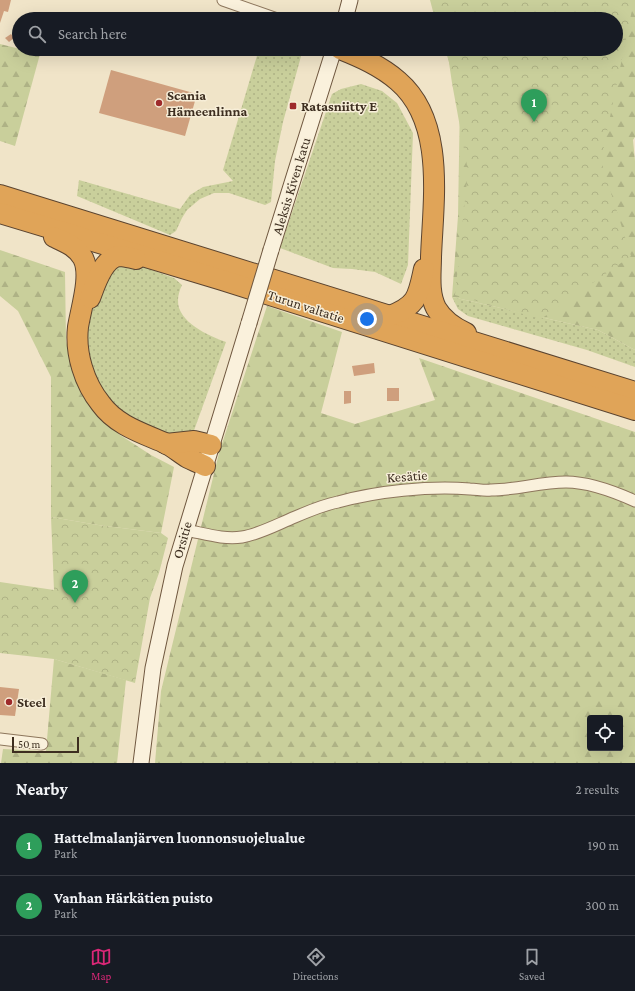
<!DOCTYPE html>
<html lang="en">
<head>
<meta charset="utf-8">
<style>
	:root { --surface:#171b24; --page:#242831; --text:#f1f3f6; --muted:#9ea1a6; --line:#363941; --accent:#db2777 }
	body { margin:0; font-family:"Crimson Pro",serif; background:var(--page); color:var(--text) }
	.controls { position:absolute; right:12px; bottom:12px; display:grid; overflow:hidden; border-radius:4px; box-shadow:0 4px 16px #0002 }
	.controls button { width:36px; height:36px; display:grid; place-items:center; padding:0; border:0; border-bottom:1px solid var(--line); background:var(--surface); color:var(--text); font:20px sans-serif }
	.scale { position:absolute; left:12px; bottom:10px; width:67px; box-sizing:border-box; padding-left:4px; border:2px solid #3d2e20; border-top:0; font-size:11px; line-height:14px; white-space:nowrap; color:#3d2e20; -webkit-text-stroke:3px #f7eed8; paint-order:stroke }
	.you { position:absolute; left:367px; top:319px; width:14px; height:14px; margin:-10px; border:3px solid #fff; border-radius:50%; background:#1a73e8; box-shadow:0 0 0 6px #1a73e833 }
	.badge { display:grid; place-items:center; width:26px; height:26px; border-radius:50%; background:var(--accent); color:#fff; font-size:13px; font-weight:700 }
	.pin { position:absolute; translate:-50% -33px; filter:drop-shadow(0 1px 2px #0008) }
	.pin::after { content:''; position:absolute; top:21px; width:14px; height:12px; background:inherit; clip-path:polygon(0 0,100% 0,50% 100%) }
	.list { margin:0; padding:0; list-style:none }
	h2 { display:flex; justify-content:space-between; align-items:center; height:52px; margin:0; padding:0 16px; font-size:17px }
	h2 small { font-size:13px; font-weight:400; color:var(--muted) }
	.list li { display:grid; grid-template-columns:26px 1fr auto; gap:12px; align-items:center; box-sizing:border-box; height:60px; padding:0 16px; border-top:1px solid var(--line) }
	.list b { display:block; font-size:15px; white-space:nowrap }
	.list p { margin:0; font-size:13px; white-space:nowrap; color:var(--muted) }
	.list em { font-size:13px; font-style:normal; color:var(--muted) }
	.icon { flex:none; width:22px; height:22px; fill:none; stroke:currentColor; stroke-width:2; stroke-linecap:round; stroke-linejoin:round }
	.map { position:relative; flex:none; width:635px; height:763px; overflow:hidden }
	.search { position:absolute; background:var(--surface); box-shadow:0 4px 16px #0002; left:12px; right:12px; top:12px; height:44px; display:flex; align-items:center; gap:10px; box-sizing:border-box; padding:0 14px; border-radius:22px; color:var(--muted); font-size:15px }
	.sheet { height:172px; background:var(--surface) }
	nav { display:flex; justify-content:space-around; align-items:center; box-sizing:border-box; height:56px; border-top:1px solid var(--line); background:var(--surface); font-size:11px; color:var(--muted) }
	nav a { display:grid; justify-items:center; gap:2px }
	nav .on { color:var(--accent) }
	.map>svg:first-child { display:block }
	.grass { fill:url(#grass-dots) }
	.forest { fill:url(#forest-firs); fill-rule:evenodd }
	.park { fill:url(#park-crowns) }
	.building { fill:#cf9f7d }
	.lines { fill:none; stroke-linecap:round; stroke-linejoin:round }
	.street-casing { stroke:#8d765c; stroke-width:13 }
	.secondary-casing { stroke:#6f573f; stroke-width:17 }
	.highway-casing { stroke:#5b4430; stroke-width:22 }
	.street { stroke:#faf1dc; stroke-width:11 }
	.secondary { stroke:#faf1dc; stroke-width:15 }
	.highway { stroke:#e0a458; stroke-width:20 }
	.secondary-bridge-casing { stroke:#6f573f; stroke-width:17; stroke-linecap:butt }
	.secondary-bridge { stroke:#faf1dc; stroke-width:15 }
	.poi-dot { fill:#9e2a2b; stroke:#f7eed8; stroke-width:1.5 }
	.labels { text-anchor:middle; dominant-baseline:central; stroke-width:3; stroke-linejoin:round; paint-order:stroke }
	.poi-label { font-size:14px; font-weight:bold; fill:#3d2e20; stroke:#f7eed8; text-anchor:start }
	.street-label { font-size:14px; fill:#3d2e20; stroke:#f7eed8 }
</style>
</head>
<body>
<div class="map">
<svg width="635" height="763" viewBox="0 0 635 763">
	<defs>
		<pattern id="grass-dots" width="8" height="8" patternUnits="userSpaceOnUse"><rect width="8" height="8" fill="#c9cf9b"/><path d="M2 2h.1M6 6h.1" fill="none" stroke="#aeb285" stroke-width="1.8" stroke-linecap="round"/></pattern>
		<pattern id="forest-firs" width="22" height="20" patternUnits="userSpaceOnUse"><rect width="22" height="20" fill="#c9cf9b"/><path d="M5 1l3.5 6h-7zM16 11l3.5 6h-7z" fill="#aeb285"/></pattern>
		<pattern id="park-crowns" width="20" height="18" patternUnits="userSpaceOnUse"><rect width="20" height="18" fill="#c9cf9b"/><path d="M2 6a3 3 0 1 1 6 0M12 15a3 3 0 1 1 6 0" fill="none" stroke="#aeb285"/></pattern>
	</defs>
	<rect width="100%" height="100%" fill="#f0e4c8"/>
	<g class="grass">
		<path d="M259,49H303L283,122L275,161L271,202L265,205L229,193H214L200,199L187,210L182,218L176,231L170,235L77,196L79,180L180,209L190,195L203,187L233,181L223,170Z"/>
		<path d="M361,84L382,91L397,103L413,133L408,265L401,284L375,272L352,269L333,268L280,248L332,94L341,89Z"/>
		<path d="M117,264L138,265L174,278L182,285C180,289 178,295 178,300C177,322 209,336 226,342L192,436L184,439L138,424L122,412L107,398L98,382L88,355L87,325L106,272Z"/>
		<path d="M452,297L598,330L635,350V367L587,350L468,316L458,309Z"/>
	</g>
	<g class="forest">
		<path d="M430,0H635V137L633,140L635,161V350L598,330L452,297L458,216L460,98L445,49H616V19H435Z"/>
		<path d="M0,44L40,54L15,146L0,141Z"/>
		<path d="M0,250L65,272L66,341L76,381L91,408L120,435L151,455L174,467L161,533L98,525L51,517V377L18,311L0,296Z"/>
		<path d="M267,306L342,332L321,413L355,424L435,400L419,358L635,432V763H155L161,691L219,453ZM590,718H620V748H590Z"/>
		<path d="M54,659L126,680L117,763H1L3,749L46,751Z"/>
	</g>
	<g class="park">
		<path d="M440,0H634L601,161L631,256L541,319L455,295L468,171L452,83L447,49H616V19H443Z"/>
		<path d="M51,517L98,525L161,533L168,538L159,573L150,598L135,683L54,659L0,653V582L54,590Z"/>
	</g>
	<g class="building">
		<path d="M0,0H11L8,12L4,11L0,23Z"/>
		<path d="M11,34L14,38L9,42L5,38Z"/>
		<path d="M111,70L197,94L185,136L99,113Z"/>
		<path d="M374,363L375,373L354,376L352,366Z"/>
		<rect x="387" y="388" width="12" height="13"/>
		<path d="M344,391H351V403L344,404Z"/>
		<path d="M0,687L19,689L15,716L0,715Z"/>
	</g>
	<g class="lines">
		<defs>
			<g id="street">
				<path d="M223,0L277,19"/>
				<path d="M185,530C203,533 223,540 242,537C260,534 278,524 295,517C309,511 323,505 338,502C378,491 428,486 470,489C477,489 483,491 491,490C516,490 540,482 566,482C588,482 615,492 635,501"/>
				<path d="M0,739L42,744"/>
			</g>
			<g id="secondary">
				<path d="M345,19L350,0"/>
				<path d="M271,250L334,49"/>
				<path d="M141,763L153,668L175,566L249,323"/>
			</g>
			<g id="highway">
				<path d="M340,49C360,57 381,66 398,81C446,122 433,201 431,257C431,273 428,292 436,308C443,320 453,327 466,333"/>
				<path d="M0,195L635,392"/>
				<path d="M0,213L222,280L635,410"/>
				<path d="M54,237C65,242 76,246 83,258C92,275 81,308 78,327C75,353 84,383 101,404C116,425 142,433 165,443C173,447 180,453 188,458C194,461 200,463 205,466"/>
				<path d="M90,298C95,285 103,257 120,256C125,256 131,258 136,259"/>
				<path d="M390,316C418,305 418,296 424,269"/>
				<path d="M166,444L194,441L211,445"/>
			</g>
		</defs>
		<use href="#street" class="street-casing"/>
		<use href="#secondary" class="secondary-casing"/>
		<use href="#highway" class="highway-casing"/>
		<use href="#street" class="street"/>
		<use href="#secondary" class="secondary"/>
		<use href="#highway" class="highway"/>
		<defs>
			<path id="secondary-bridge" d="M249,323L271,250"/>
		</defs>
		<use href="#secondary-bridge" class="secondary-bridge-casing"/>
		<use href="#secondary-bridge" class="secondary-bridge"/>
	</g>
	<g class="poi-dot">
		<circle cx="159" cy="103" r="4"/>
		<rect x="289" y="102" width="8" height="8" rx="2"/>
		<circle cx="9" cy="702" r="4"/>
	</g>
	<g class="labels">
		<g class="poi-label">
			<text x="167" y="95">Scania<tspan x="167" dy="16">Hämeenlinna</tspan></text>
			<text x="301" y="106">Ratasniitty E</text>
			<text x="17" y="702">Steel</text>
		</g>
		<g class="street-label">
			<text transform="translate(291 186) rotate(-73)">Aleksis Kiven katu</text>
			<text transform="translate(306 306) rotate(18)">Turun valtatie</text>
			<text transform="translate(407 476) rotate(-4)">Kesätie</text>
			<text transform="translate(182 540) rotate(-74)">Orsitie</text>
		</g>
	</g>
</svg>
<div class="controls">
<button><svg class="icon" aria-label="locate" viewBox="0 0 24 24"><circle cx="12" cy="12" r="6"/><path d="M12 2v4M12 18v4M2 12h4M18 12h4"/></svg></button>
</div>
<div class="scale">50 m</div>
<div class="you"></div>
<div class="pin badge" style="left:534px;top:122px;background:#2e9e5b">1</div>
<div class="pin badge" style="left:75px;top:603px;background:#2e9e5b">2</div>
<div class="search"><svg class="icon" aria-label="search" viewBox="0 0 24 24"><circle cx="10" cy="10" r="6"/><path d="M15 15l6 6"/></svg>Search here</div>
</div>
<section class="sheet">
<h2>Nearby<small>2 results</small></h2>
<ul class="list">
<li><span class="badge" style="background:#2e9e5b">1</span><div><b>Hattelmalanjärven luonnonsuojelualue</b><p>Park</p></div><em>190 m</em></li>
<li><span class="badge" style="background:#2e9e5b">2</span><div><b>Vanhan Härkätien puisto</b><p>Park</p></div><em>300 m</em></li>
</ul>
</section>
<nav>
<a class="on"><svg class="icon" aria-label="map" viewBox="0 0 24 24"><path d="M3 6l6-2 6 2 6-2v14l-6 2-6-2-6 2zM9 4v14M15 6v14"/></svg>Map</a>
<a><svg class="icon" aria-label="directions" viewBox="0 0 24 24"><path d="M12 3l9 9-9 9-9-9zM9 14v-3h6M13 9l2 2-2 2"/></svg>Directions</a>
<a><svg class="icon" aria-label="saved" viewBox="0 0 24 24"><path d="M7 4h10v16l-5-4-5 4z"/></svg>Saved</a>
</nav>
</body>
</html>
